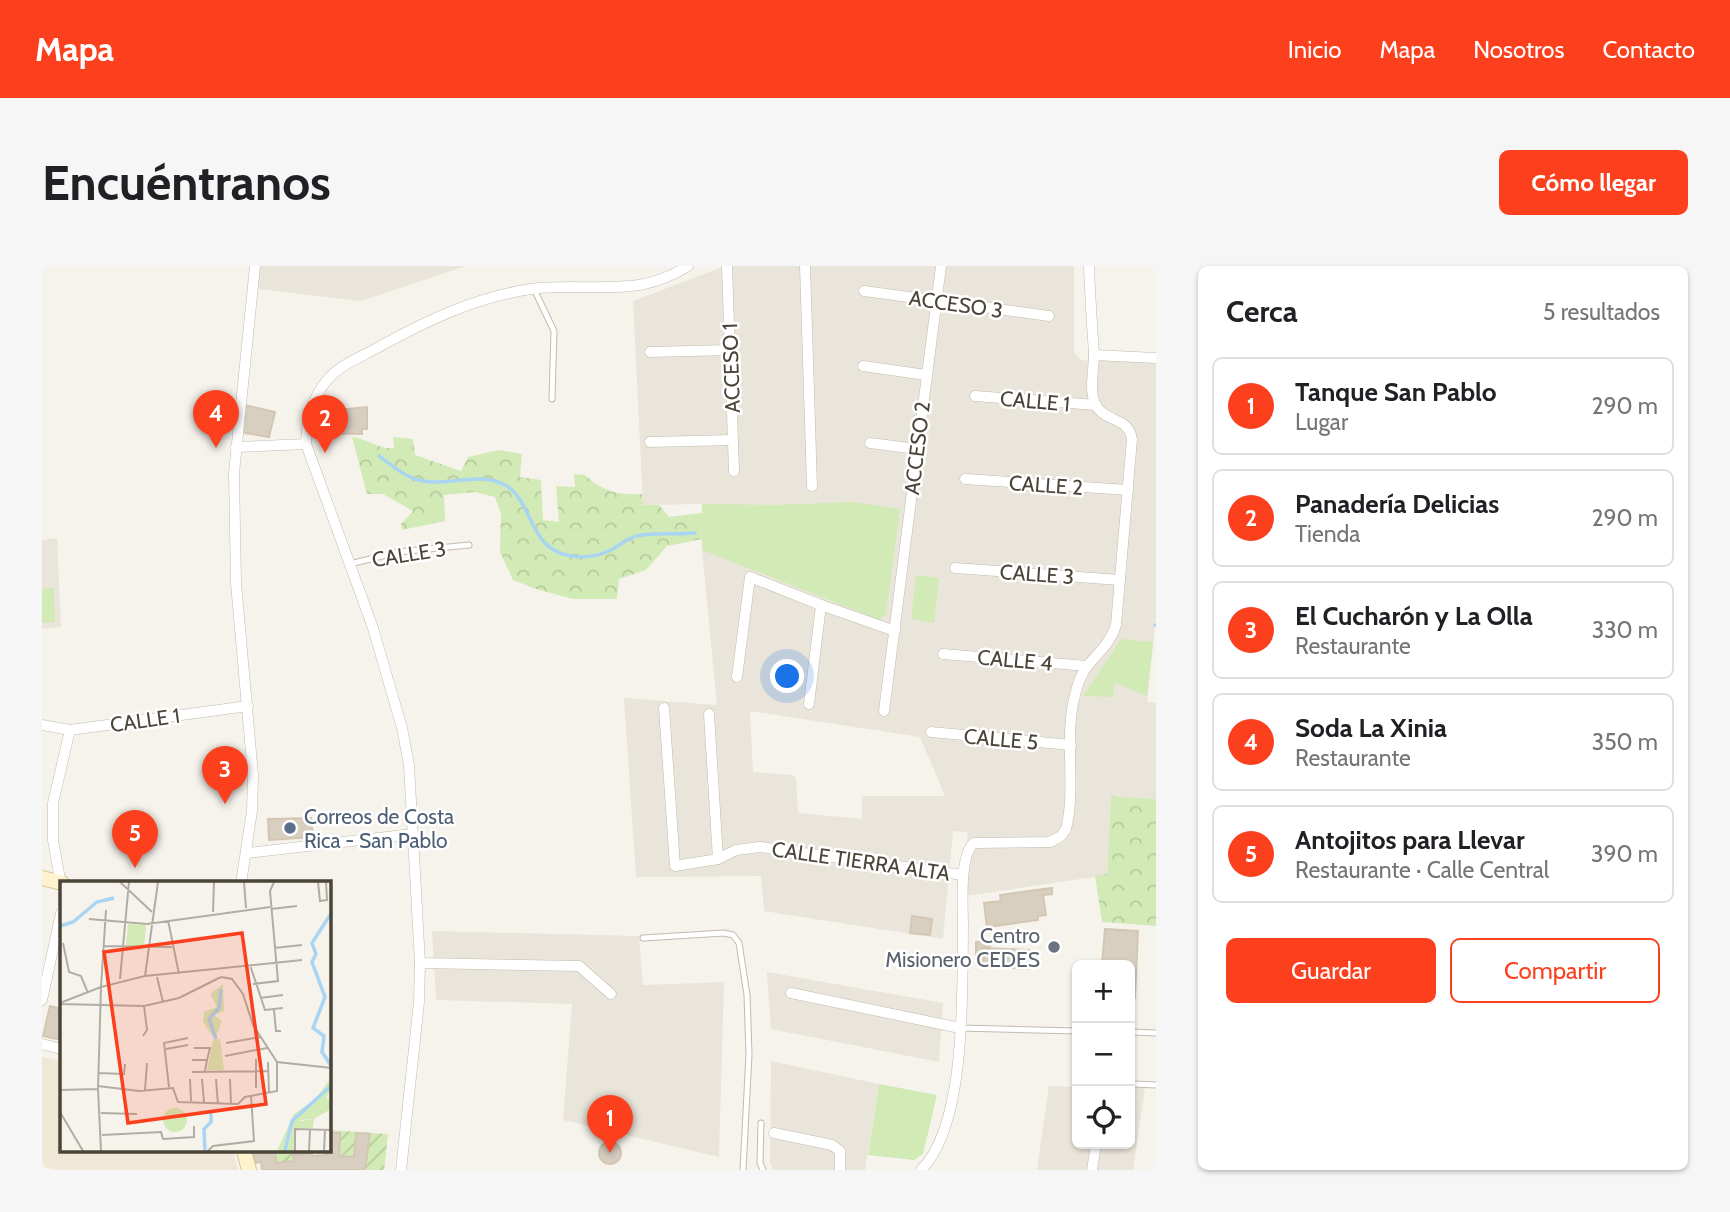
<!DOCTYPE html>
<html lang="es">
<head>
<meta charset="utf-8">
<style>
	:root { --surface:#fff; --page:#f6f6f6; --text:#202124; --muted:#757577; --line:#e0e0e0; --accent:#fc3f1d }
	body { margin:0; font-family:Cabin,sans-serif; background:var(--page); color:var(--text) }
	.controls { position:absolute; right:21px; bottom:21px; display:grid; overflow:hidden; border-radius:10px; box-shadow:0 2px 5px #0004 }
	.controls button { width:63px; height:63px; display:grid; place-items:center; padding:0; border:0; border-bottom:2px solid var(--line); background:var(--surface); color:var(--text); font:35px sans-serif }
	.you { position:absolute; left:746px; top:411px; width:24px; height:24px; margin:-18px; border:5px solid #fff; border-radius:50%; background:#1a73e8; box-shadow:0 0 0 10px #1a73e833 }
	.badge { display:grid; place-items:center; width:46px; height:46px; border-radius:50%; background:var(--accent); color:#fff; font-size:23px; font-weight:700 }
	.pin { position:absolute; translate:-50% -58px; filter:drop-shadow(0 2px 4px #0008) }
	.pin::after { content:''; position:absolute; top:37px; width:24px; height:21px; background:inherit; clip-path:polygon(0 0,100% 0,50% 100%) }
	.list { margin:0; padding:0; list-style:none }
	h2 { display:flex; justify-content:space-between; align-items:center; height:91px; margin:0; padding:0 28px; font-size:30px }
	h2 small { font-size:23px; font-weight:400; color:var(--muted) }
	.list li { display:grid; grid-template-columns:46px 1fr auto; gap:21px; align-items:center; box-sizing:border-box; height:98px; margin:0 14px 14px; padding:0 14px; border:2px solid var(--line); border-radius:10px }
	.list b { display:block; font-size:26px; white-space:nowrap }
	.list p { margin:0; font-size:23px; white-space:nowrap; color:var(--muted) }
	.list em { font-size:23px; font-style:normal; color:var(--muted) }
	.actions { display:flex; gap:14px; padding:21px 28px }
	.actions a { flex:1; padding:16px 0; border:2px solid var(--accent); border-radius:10px; text-align:center; font-size:24px; color:var(--accent) }
	.actions .main { background:var(--accent); color:#fff }
	.icon { flex:none; width:38px; height:38px; fill:none; stroke:currentColor; stroke-width:2; stroke-linecap:round; stroke-linejoin:round }
	.map { position:relative; flex:none; width:1114px; height:904px; overflow:hidden; border-radius:10px }
	header { display:flex; align-items:center; gap:42px; box-sizing:border-box; height:98px; padding:0 35px; background:var(--accent); color:#fff }
	header strong { font-size:33px }
	nav { display:flex; gap:38px; margin-inline-start:auto; font-size:24px }
	.intro { display:flex; align-items:center; justify-content:space-between; box-sizing:border-box; height:168px; padding:0 42px }
	h1 { margin:0; font-size:49px }
	.button { padding:18px 32px; border-radius:10px; background:var(--accent); color:#fff; font-size:24px; font-weight:700 }
	main { display:flex; gap:42px; padding:0 42px }
	aside { flex:1; background:var(--surface); border-radius:10px; box-shadow:0 2px 5px #0004 }
	.map>svg:first-child { display:block }
	.residential { fill:#eae5da; fill-rule:evenodd }
	.education { fill:#efe8d6 }
	.forest { fill:url(#forest-crowns) }
	.park { fill:#d2eab5 }
	.garden { fill:url(#garden-furrows) }
	.lines { fill:none; stroke-linecap:round; stroke-linejoin:round }
	.stream { stroke:#a9d4f2; stroke-width:3.5 }
	.building { fill:#d8cfc1; stroke:#d3c7b4; stroke-width:2 }
	.lane-casing { stroke:#c2bbae; stroke-width:7 }
	.street-casing { stroke:#c2bbae; stroke-width:11 }
	.secondary-casing { stroke:#d6c79b; stroke-width:16 }
	.lane { stroke:#fff; stroke-width:5 }
	.street { stroke:#fff; stroke-width:10 }
	.secondary { stroke:#fff3cd; stroke-width:14 }
	.service-dot { fill:#5c6f8a; stroke:#fff; stroke-width:2.5 }
	.worship-dot { fill:#6b7280; stroke:#fff; stroke-width:2.5 }
	.labels { text-anchor:middle; dominant-baseline:central; stroke-width:5; stroke-linejoin:round; paint-order:stroke }
	.street-label { font-size:21px; fill:#4b4439; stroke:#fff }
	.service-label { font-size:21px; fill:#4e5e75; stroke:#fff; text-anchor:start }
	.worship-label { font-size:21px; fill:#5b616d; stroke:#fff; text-anchor:end }
	.inset-river { fill:none; stroke:#a9d4f2; stroke-width:3.5 }
	.inset-road { fill:none; stroke:#b2ada4; stroke-width:2 }
	.view { fill:#fc3f1d; fill-opacity:0.15; stroke:#fc3f1d; stroke-width:3.5 }
	.inset-edge { fill:none; stroke:#4b4439; stroke-width:3.5 }
</style>
</head>
<body>
<header>
<strong>Mapa</strong>
<nav><a>Inicio</a><a>Mapa</a><a>Nosotros</a><a>Contacto</a></nav>
</header>
<div class="intro"><h1>Encuéntranos</h1><a class="button">Cómo llegar</a></div>
<main>
<div class="map">
<svg width="1114" height="904" viewBox="0 0 1114 904">
	<defs>
		<pattern id="forest-crowns" width="20" height="18" patternUnits="userSpaceOnUse" patternTransform="scale(1.75)"><rect width="20" height="18" fill="#d2eab5"/><path d="M2 6a3 3 0 1 1 6 0M12 15a3 3 0 1 1 6 0" fill="none" stroke="#b6ca9c"/></pattern>
		<pattern id="garden-furrows" width="10" height="10" patternUnits="userSpaceOnUse" patternTransform="scale(1.75)"><rect width="10" height="10" fill="#d2eab5"/><path d="M-1 1l2-2M0 10L10 0M9 11l2-2" fill="none" stroke="#b6ca9c"/></pattern>
	</defs>
	<rect width="100%" height="100%" fill="#f6f3ec"/>
	<g class="residential">
		<path d="M218,0H424L319,35L216,23Z"/>
		<path d="M683,0H1032V86L1039,94L1114,97V351L1105,436L1114,437V533L1069,530L1065,609L923,630L924,584L926,566L911,565L901,673L722,645L719,610L594,611L582,432L675,439L660,284V238L601,239L591,35ZM708,445L878,471L903,530H820V553L756,547L754,513L751,509L711,506Z"/>
		<path d="M15,272L19,361L0,363V274Z"/>
		<path d="M390,665L597,670L601,719L682,716L677,891L521,854L530,738L394,734Z"/>
		<path d="M725,706L901,737L897,796L729,763Z"/>
		<path d="M729,795L837,818L823,904H731L728,896Z"/>
		<path d="M1007,820L1035,821V878H1088V822H1103L1091,904H995Z"/>
	</g>
	<path class="education" d="M0,791L19,795V885H191L196,904H18L0,901Z"/>
	<g class="forest">
		<path d="M310,171C328,173 333,183 352,182L351,171L371,173L373,189L419,205L426,191L457,184L480,188L478,211L499,214L501,254L517,256L514,220L533,221L532,208L543,209C562,226 575,229 600,228L601,239H617L627,251L660,247V273L625,280L604,304L577,313L575,333H531L494,323L471,314L458,286L459,248L453,231L433,226L402,229L403,255L360,264L359,258L371,245L341,228H325Z"/>
		<path d="M1069,530L1114,533V660L1060,656L1053,610L1065,608Z"/>
	</g>
	<g class="park">
		<path d="M810,236L858,243L844,348L838,354L660,284V238L732,239Z"/>
		<path d="M874,309L897,312L892,357L869,353Z"/>
		<path d="M12,322L13,356L0,357V323Z"/>
		<path d="M1079,373L1111,376L1105,430L1073,417L1071,431L1041,430Z"/>
		<path d="M837,818L895,829L881,888L872,894L826,889Z"/>
	</g>
	<g class="garden">
		<path d="M287,864L346,868L342,904H323L328,868H314L312,891L297,890L298,868L287,867Z"/>
		<path d="M233,885H260V889H252V895L234,897Z"/>
	</g>
	<g class="lines">
		<g class="stream">
			<path d="M337,190C348,198 360,209 373,213C403,223 435,204 463,219C483,230 487,259 502,276C520,295 550,294 571,283C579,278 586,272 595,270C614,266 633,269 653,267"/>
			<path d="M1113,359H1114"/>
		</g>
	</g>
	<g class="building">
		<path d="M202,139L233,146L227,171L203,167L199,163Z"/>
		<path d="M325,141V163H320V168L277,167L276,146Z"/>
		<path d="M269,552L271,571L227,574L226,553Z"/>
		<path d="M1010,622V628L1001,629L1004,649L996,650V654L945,661L942,637L959,635L958,629Z"/>
		<path d="M870,650L890,653L888,669L868,667Z"/>
		<path d="M1063,663L1096,665L1093,732H1088V699H1060Z"/>
		<path d="M934,676H943V679H948V683L941,682L940,689H934Z"/>
		<path d="M941,682L987,684V693H991V699H986V703L940,700Z"/>
		<path d="M8,740L19,743V774L1,770Z"/>
		<path d="M287,867H298L297,890L312,891L314,867L328,868L323,904H220L219,896L213,897L211,885H233L234,897L252,895L251,889H260V885H270V890L285,889Z"/>
		<circle cx="568" cy="887" r="11"/>
	</g>
	<g class="lines">
		<defs>
			<g id="lane">
				<path d="M492,23L512,65L510,133"/>
				<path d="M308,298L356,286L427,279"/>
				<path d="M601,672L682,667L691,669L697,677L705,729L707,788L701,904"/>
				<path d="M918,762L1035,765"/>
				<path d="M1089,766L1114,767"/>
				<path d="M1092,818L1114,819"/>
				<path d="M719,857L718,897L721,904"/>
			</g>
			<g id="street">
				<path d="M685,0L692,205"/>
				<path d="M763,0L770,220"/>
				<path d="M822,25L1007,50"/>
				<path d="M608,86L688,84"/>
				<path d="M1052,89L1114,92"/>
				<path d="M821,100L884,109"/>
				<path d="M933,130L1054,139"/>
				<path d="M608,176L691,174"/>
				<path d="M828,177L875,183"/>
				<path d="M194,181L264,178"/>
				<path d="M923,213L1086,224"/>
				<path d="M913,302L1078,314"/>
				<path d="M901,388L1045,400"/>
				<path d="M695,411L708,311L779,339"/>
				<path d="M767,438L779,339L853,365"/>
				<path d="M622,442L633,600L676,593L694,584L718,581L921,609"/>
				<path d="M842,445L899,0"/>
				<path d="M667,448L676,593"/>
				<path d="M0,459L28,464L206,440"/>
				<path d="M889,466L1029,479"/>
				<path d="M205,587L371,568"/>
				<path d="M199,617L210,545L211,509L194,317L192,207L213,0"/>
				<path d="M19,619L11,574V537L28,464"/>
				<path d="M378,697L537,700L569,728"/>
				<path d="M749,727L918,762"/>
				<path d="M0,734L19,647"/>
				<path d="M0,778L19,783"/>
				<path d="M732,867L790,879L798,885V904"/>
				<path d="M359,904L377,736L378,697L367,499L360,462L331,362L264,178C265,153 269,133 286,113C298,99 319,91 335,82C384,55 433,31 489,23C525,18 568,25 602,18C617,15 633,8 646,0"/>
				<path d="M879,904C925,859 920,723 921,660C921,641 917,589 932,577L1008,576L1019,570L1024,563C1034,523 1023,479 1031,438C1034,424 1037,410 1047,398C1058,385 1069,376 1074,359L1090,173C1086,149 1062,158 1053,137C1047,124 1052,103 1052,88C1050,59 1048,29 1047,0"/>
				<path d="M1050,904L1054,878"/>
			</g>
			<g id="secondary">
				<path d="M0,612L20,617"/>
				<path d="M202,885L207,904"/>
			</g>
		</defs>
		<use href="#lane" class="lane-casing"/>
		<use href="#street" class="street-casing"/>
		<use href="#secondary" class="secondary-casing"/>
		<use href="#lane" class="lane"/>
		<use href="#street" class="street"/>
		<use href="#secondary" class="secondary"/>
	</g>
	<circle class="service-dot" cx="248" cy="562" r="7"/>
	<circle class="worship-dot" cx="1012" cy="681" r="7"/>
	<g class="labels">
		<g class="street-label">
			<text transform="translate(914 38) rotate(8)">ACCESO 3</text>
			<text transform="translate(689 102) rotate(-92)">ACCESO 1</text>
			<text transform="translate(993 135) rotate(5)">CALLE 1</text>
			<text transform="translate(875 182) rotate(-83)">ACCESO 2</text>
			<text transform="translate(1004 219) rotate(4)">CALLE 2</text>
			<text transform="translate(367 288) rotate(-9)">CALLE 3</text>
			<text transform="translate(995 308) rotate(4)">CALLE 3</text>
			<text transform="translate(973 394) rotate(5)">CALLE 4</text>
			<text transform="translate(103 454) rotate(-8)">CALLE 1</text>
			<text transform="translate(959 473) rotate(5)">CALLE 5</text>
			<text transform="translate(819 595) rotate(8)">CALLE TIERRA ALTA</text>
		</g>
		<g class="service-label">
			<text x="262" y="550">Correos de Costa<tspan x="262" dy="24">Rica - San Pablo</tspan></text>
		</g>
		<g class="worship-label">
			<text x="998" y="669">Centro<tspan x="998" dy="24">Misionero CEDES</tspan></text>
		</g>
	</g>
	<g transform="translate(18 615)">
		<rect width="271" height="271" fill="#f6f3ec"/>
		<path d="M163,103L164,130L154,134L162,140L155,159L143,141L144,131L157,126L150,113ZM269,199L271,208L266,217L271,219V228L254,238L240,239L228,255L227,270H217L234,233L256,218ZM103 239a12 12 0 1 1 24 0a12 12 0 1 1-24 0Z" fill="#d2eab5"/>
		<path d="M68,43L86,44L84,66L66,64ZM160,158L164,189H147L153,159ZM254,238L253,247H237L234,270H227L234,241Z" fill="#d2eab5"/>
		<path class="inset-river" d="M272,31L252,62L256,73L252,81L265,116L253,147L264,155L262,171L272,186M0,45L13,41L37,21L54,17M156,158L149,138L159,127L161,108M145,270L144,248L151,241V230M225,270L232,240L272,204"/>
		<path class="inset-road" d="M60,1L92,31M184,1L186,27M258,1L260,20L267,19L266,1M211,28L237,25M153,31L154,1M29,38L87,43L210,26M108,39L119,93M3,62L9,91L21,95L28,112M44,65L112,66M214,67L242,64M190,84L205,129L223,127M85,95L242,79M97,96L103,121M161,96L172,98L183,113L193,144L217,181L272,187M60,98L69,1M193,103L218,100L210,10L214,1M200,117L223,114M0,122L41,106L46,29M0,123L84,125L119,117L161,96M214,129L216,150H221M83,155L87,149L84,125M166,162L200,156M134,167H150L147,179M106,168L128,164M165,175L207,167M196,178V207M132,179H147L145,190M208,181L209,212M132,191L208,190M38,192L64,193L65,183M130,198L131,220M142,198L144,221M156,198L158,224M170,198L171,223M38,205L79,210L113,207L118,221L178,223L185,216L217,210V181M109,206L104,162L128,157M38,208L41,270M0,209L38,208L41,106L85,95L98,1M85,209L87,182M0,231L23,270M41,232L77,233M42,254L101,251L103,258L134,256V245M148,270L153,265L194,260L191,215M235,270V248L272,249M249,270L250,248M264,270L265,249"/>
		<path class="view" d="M182,52L206,223L68,242L44,71Z"/>
		<rect width="271" height="271" class="inset-edge"/>
	</g>
</svg>
<div class="controls">
<button>+</button>
<button>−</button>
<button><svg class="icon" aria-label="locate" viewBox="0 0 24 24"><circle cx="12" cy="12" r="6"/><path d="M12 2v4M12 18v4M2 12h4M18 12h4"/></svg></button>
</div>
<div class="you"></div>
<div class="pin badge" style="left:568px;top:887px">1</div>
<div class="pin badge" style="left:283px;top:187px">2</div>
<div class="pin badge" style="left:183px;top:538px">3</div>
<div class="pin badge" style="left:174px;top:182px">4</div>
<div class="pin badge" style="left:93px;top:602px">5</div>
</div>
<aside>
<h2>Cerca<small>5 resultados</small></h2>
<ul class="list">
<li><span class="badge">1</span><div><b>Tanque San Pablo</b><p>Lugar</p></div><em>290 m</em></li>
<li><span class="badge">2</span><div><b>Panadería Delicias</b><p>Tienda</p></div><em>290 m</em></li>
<li><span class="badge">3</span><div><b>El Cucharón y La Olla</b><p>Restaurante</p></div><em>330 m</em></li>
<li><span class="badge">4</span><div><b>Soda La Xinia</b><p>Restaurante</p></div><em>350 m</em></li>
<li><span class="badge">5</span><div><b>Antojitos para Llevar</b><p>Restaurante · Calle Central</p></div><em>390 m</em></li>
</ul>
<div class="actions"><a class="main">Guardar</a><a>Compartir</a></div>
</aside>
</main>
</body>
</html>
